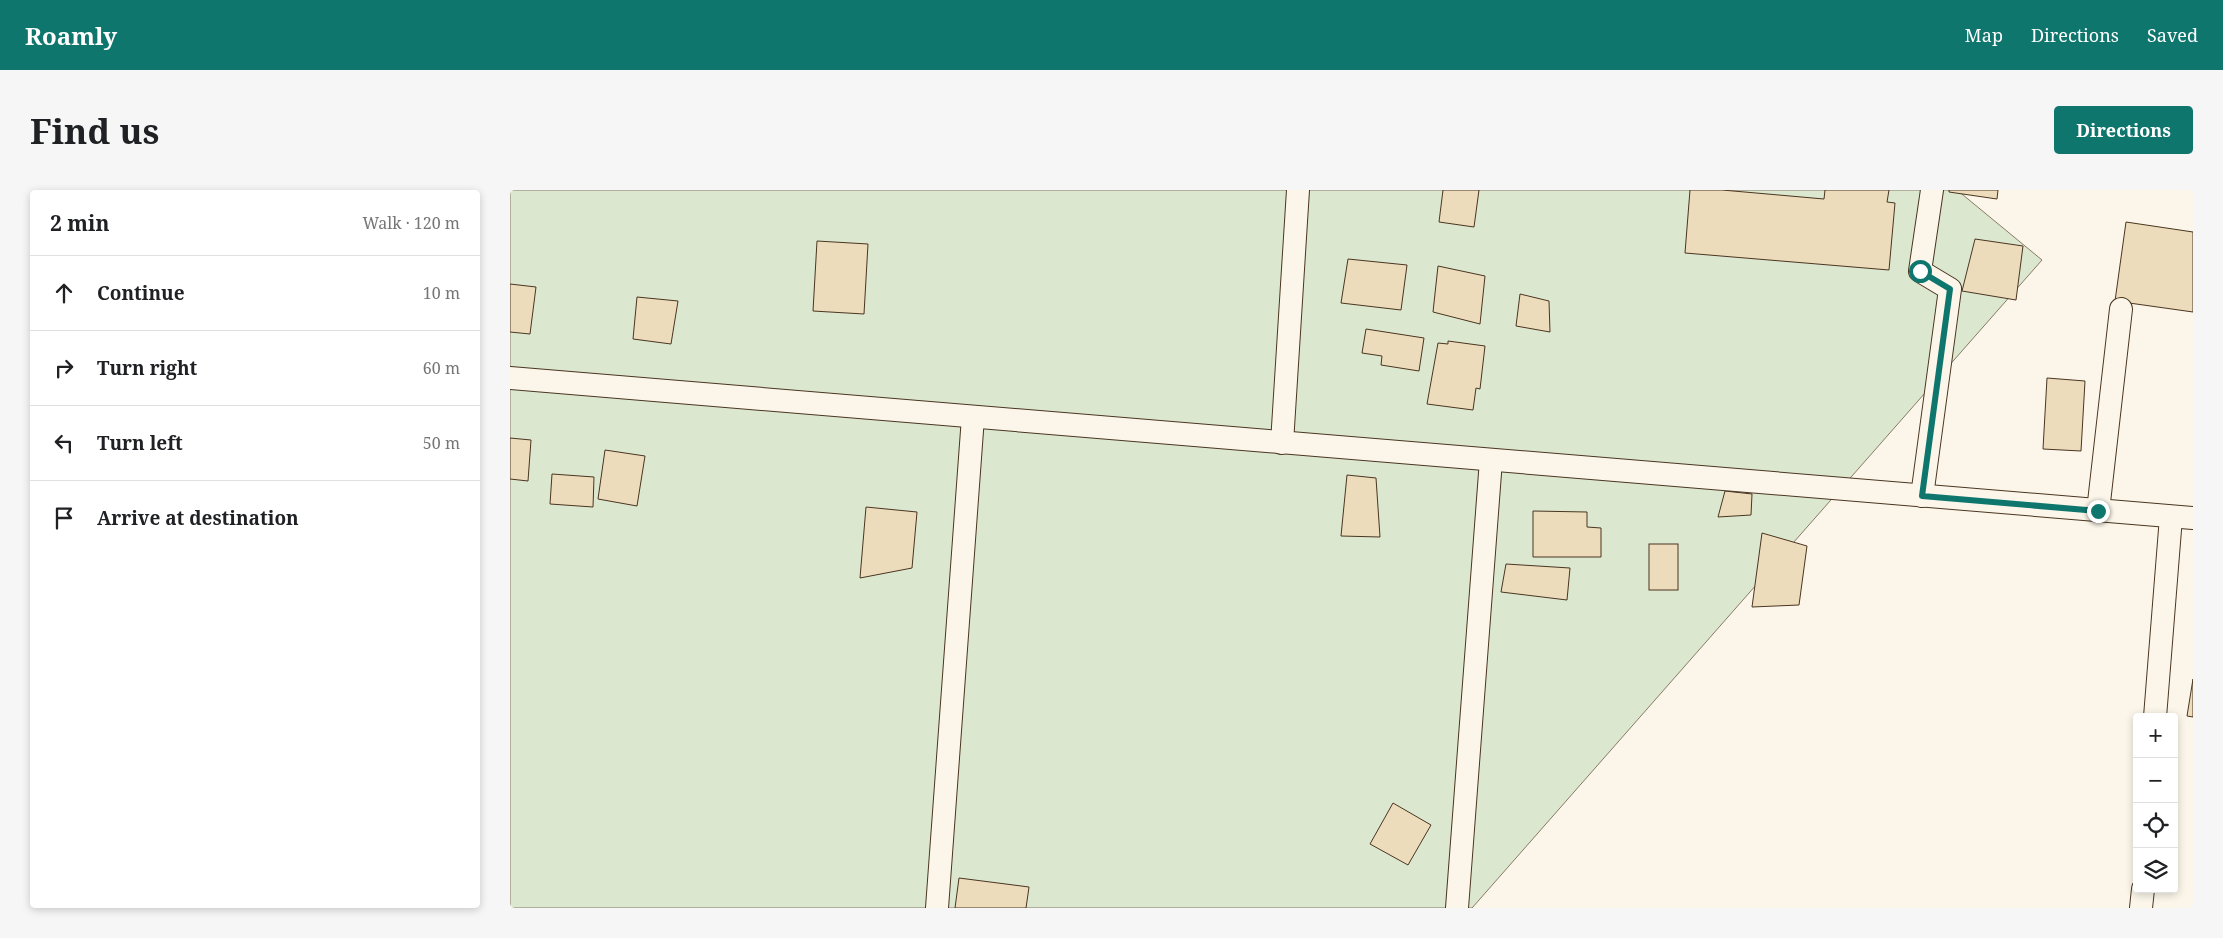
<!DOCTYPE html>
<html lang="en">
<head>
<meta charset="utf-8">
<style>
	:root { --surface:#fff; --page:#f6f6f6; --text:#202124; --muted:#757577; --line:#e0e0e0; --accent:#0f766e }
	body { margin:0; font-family:"Noto Serif",serif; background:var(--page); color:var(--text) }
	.controls { position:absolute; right:15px; bottom:15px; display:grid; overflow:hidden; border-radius:5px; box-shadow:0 2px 8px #0003 }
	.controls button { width:45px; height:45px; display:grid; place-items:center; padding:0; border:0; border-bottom:1px solid var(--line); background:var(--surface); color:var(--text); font:25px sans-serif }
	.stop { position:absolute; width:15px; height:15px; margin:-11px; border:4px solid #0f766e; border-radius:50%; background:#fff }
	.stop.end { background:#0f766e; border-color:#fff; box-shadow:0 1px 5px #0008 }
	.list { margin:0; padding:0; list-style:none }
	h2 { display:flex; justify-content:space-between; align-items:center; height:65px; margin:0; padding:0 20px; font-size:21px }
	h2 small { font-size:16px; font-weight:400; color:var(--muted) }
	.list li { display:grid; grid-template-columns:32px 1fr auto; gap:15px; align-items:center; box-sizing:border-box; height:75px; padding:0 20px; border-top:1px solid var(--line) }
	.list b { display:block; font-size:19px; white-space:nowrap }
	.list em { font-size:16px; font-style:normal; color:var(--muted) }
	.icon { flex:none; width:28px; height:28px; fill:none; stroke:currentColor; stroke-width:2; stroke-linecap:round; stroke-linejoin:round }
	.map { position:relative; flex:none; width:1683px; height:718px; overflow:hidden; border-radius:5px }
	header { display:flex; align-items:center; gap:30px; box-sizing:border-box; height:70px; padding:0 25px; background:var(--accent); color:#fff }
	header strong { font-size:24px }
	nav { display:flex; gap:28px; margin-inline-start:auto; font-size:18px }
	.intro { display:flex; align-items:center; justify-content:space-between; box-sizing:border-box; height:120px; padding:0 30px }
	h1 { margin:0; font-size:35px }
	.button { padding:12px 22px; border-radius:5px; background:var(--accent); color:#fff; font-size:18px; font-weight:700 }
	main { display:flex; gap:30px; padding:0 30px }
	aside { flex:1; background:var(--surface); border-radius:5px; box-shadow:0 2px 8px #0003 }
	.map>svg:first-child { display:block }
	.grass { fill:#dce7d0; stroke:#887966 }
	.building { fill:#ecdcbc; stroke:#4a3520 }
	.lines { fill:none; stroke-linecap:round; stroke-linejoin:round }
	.street-casing { stroke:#4a3520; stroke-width:24 }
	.street { stroke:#fbf6e9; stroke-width:22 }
	.route { stroke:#0f766e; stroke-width:6 }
</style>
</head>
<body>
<header>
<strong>Roamly</strong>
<nav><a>Map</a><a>Directions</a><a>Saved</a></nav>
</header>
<div class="intro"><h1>Find us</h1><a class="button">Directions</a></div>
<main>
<aside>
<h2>2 min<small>Walk · 120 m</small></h2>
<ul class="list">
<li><svg class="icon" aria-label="ahead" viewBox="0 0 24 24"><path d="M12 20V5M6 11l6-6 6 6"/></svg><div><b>Continue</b></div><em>10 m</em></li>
<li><svg class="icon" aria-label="right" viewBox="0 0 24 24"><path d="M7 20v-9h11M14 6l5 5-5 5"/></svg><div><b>Turn right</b></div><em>60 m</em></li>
<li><svg class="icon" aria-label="left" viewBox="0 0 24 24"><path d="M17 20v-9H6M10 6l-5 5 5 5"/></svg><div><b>Turn left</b></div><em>50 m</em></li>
<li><svg class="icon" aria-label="arrive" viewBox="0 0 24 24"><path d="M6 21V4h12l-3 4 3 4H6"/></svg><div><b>Arrive at destination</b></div></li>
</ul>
</aside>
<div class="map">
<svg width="1683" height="718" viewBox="0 0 1683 718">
	<rect width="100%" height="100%" fill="#fbf6e9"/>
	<path class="grass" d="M0,0H1447L1532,70L962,718H0Z"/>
	<g class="building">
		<path d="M933,0H969L964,37L929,32Z"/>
		<path d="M1180,0H1212L1314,9L1315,0H1379L1377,12L1385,13L1379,80L1175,63Z"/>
		<path d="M1439,0H1488L1487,9L1439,2Z"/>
		<path d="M1616,32L1683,42V122L1605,111Z"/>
		<path d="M1465,49L1513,56L1506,110L1452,101Z"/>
		<path d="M307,51L358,54L354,124L303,121Z"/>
		<path d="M838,69L897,75L891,120L831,113Z"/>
		<path d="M928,76L975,86L970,134L923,122Z"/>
		<path d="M0,94L26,97L20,144L0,142Z"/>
		<path d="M1010,104L1039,111L1040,142L1006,136Z"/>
		<path d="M127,107L168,111L161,154L123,149Z"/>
		<path d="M856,139L914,148L909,181L871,175L872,166L852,163Z"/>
		<path d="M938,151L975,156L970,199L966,198L963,220L917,214L928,153L938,154Z"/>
		<path d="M1537,188L1575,191L1571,261L1533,259Z"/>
		<path d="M0,248L21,250L18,291L0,289Z"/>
		<path d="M95,260L135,266L127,316L88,309Z"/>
		<path d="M42,284L84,287L83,317L40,314Z"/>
		<path d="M837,285L866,288L870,347L831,346Z"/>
		<path d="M1215,301L1242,304L1241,325L1208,327Z"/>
		<path d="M356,317L407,322L402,378L350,388Z"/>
		<path d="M1023,321L1077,322V337L1091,338V367H1023Z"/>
		<path d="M1252,343L1297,356L1289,415L1242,417Z"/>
		<rect x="1139" y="354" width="29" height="46"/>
		<path d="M996,374L1060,378L1057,410L991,402Z"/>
		<path d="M1683,489V527L1677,526Z"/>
		<path d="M883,613L921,635L898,675L860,654Z"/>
		<path d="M449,688L519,697L516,718H445Z"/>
	</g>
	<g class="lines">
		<defs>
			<g id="street">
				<path d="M0,188L1683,328"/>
				<path d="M772,253L788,0"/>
				<path d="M1412,306L1440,99L1410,81L1422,0"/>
				<path d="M1588,321L1611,119"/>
				<path d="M1645,527L1661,327"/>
				<path d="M427,718L463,227"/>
				<path d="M947,718L981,270"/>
				<path d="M1631,718L1633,699"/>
			</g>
		</defs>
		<use href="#street" class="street-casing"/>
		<use href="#street" class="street"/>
	</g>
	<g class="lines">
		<path class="route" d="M1410,81L1440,99L1412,306L1588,321"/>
	</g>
</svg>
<div class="controls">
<button>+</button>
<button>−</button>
<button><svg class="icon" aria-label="locate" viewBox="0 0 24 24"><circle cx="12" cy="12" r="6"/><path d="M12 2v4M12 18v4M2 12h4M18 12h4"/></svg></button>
<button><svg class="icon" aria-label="layers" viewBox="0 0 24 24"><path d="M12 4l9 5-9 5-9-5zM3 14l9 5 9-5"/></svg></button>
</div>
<div class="stop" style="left:1410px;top:81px"></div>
<div class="stop end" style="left:1588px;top:321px"></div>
</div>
</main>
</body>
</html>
